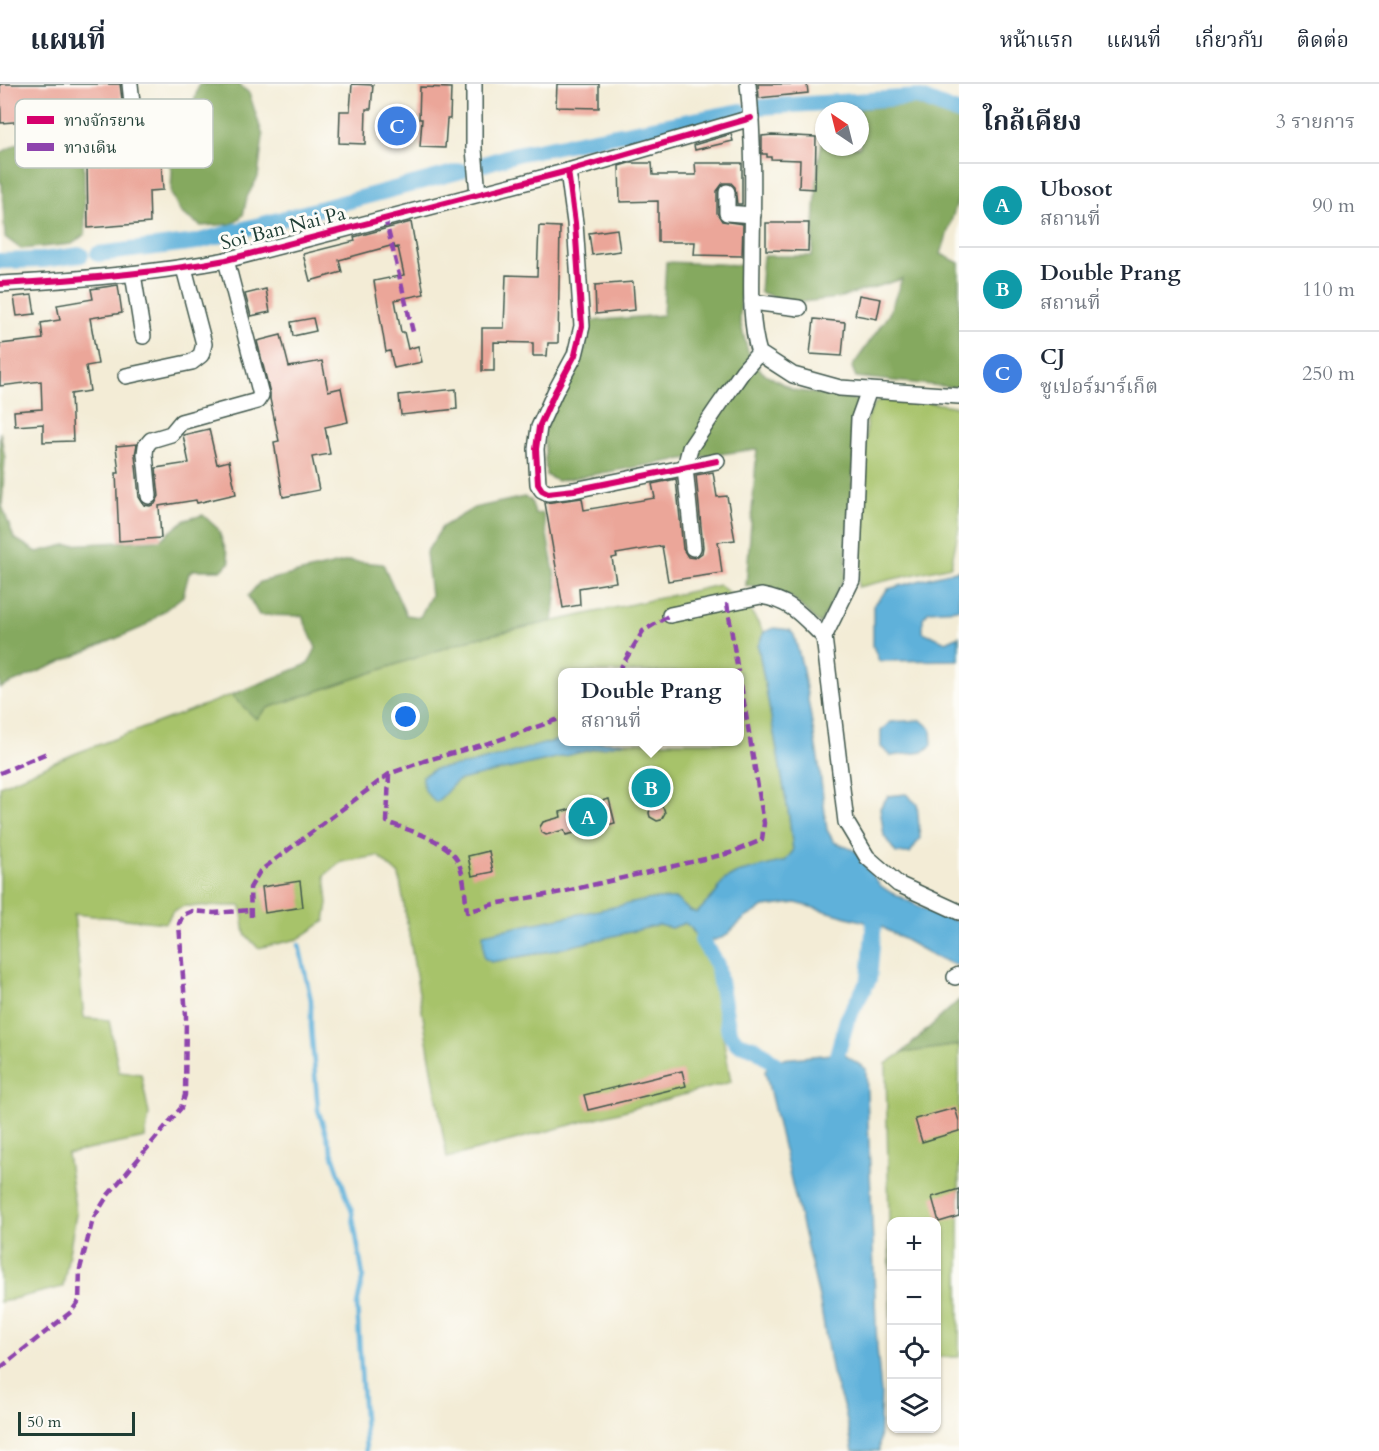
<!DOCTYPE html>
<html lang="th">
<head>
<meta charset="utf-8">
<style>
	:root { --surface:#fff; --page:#f2f2f3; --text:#1f2937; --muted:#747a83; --line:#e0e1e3; --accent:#7c3aed }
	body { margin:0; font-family:Cardo,"Noto Serif Thai",serif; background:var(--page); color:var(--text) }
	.controls { position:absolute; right:18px; bottom:18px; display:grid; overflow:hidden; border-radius:12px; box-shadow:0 2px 4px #0004 }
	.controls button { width:54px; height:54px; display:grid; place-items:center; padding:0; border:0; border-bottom:2px solid var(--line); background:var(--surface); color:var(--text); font:30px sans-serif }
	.compass { position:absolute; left:815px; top:18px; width:54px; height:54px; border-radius:50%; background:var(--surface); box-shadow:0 2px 4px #0004; rotate:325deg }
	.scale { position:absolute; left:18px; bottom:15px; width:117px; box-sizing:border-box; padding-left:6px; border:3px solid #1f3d34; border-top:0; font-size:16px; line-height:21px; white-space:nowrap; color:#1f3d34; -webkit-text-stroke:4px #fdfcf7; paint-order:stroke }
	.you { position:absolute; left:406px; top:633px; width:21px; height:21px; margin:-15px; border:4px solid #fff; border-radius:50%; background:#1a73e8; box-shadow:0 0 0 9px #1a73e833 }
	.badge { display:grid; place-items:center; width:39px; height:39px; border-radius:50%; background:var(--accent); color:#fff; font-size:20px; font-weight:700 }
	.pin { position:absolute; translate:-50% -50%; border:3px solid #fff; box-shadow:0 2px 6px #0006 }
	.popup { position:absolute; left:558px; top:584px; width:186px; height:78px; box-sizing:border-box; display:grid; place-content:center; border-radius:12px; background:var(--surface); filter:drop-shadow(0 2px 4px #0005); font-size:20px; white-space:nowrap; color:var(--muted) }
	.popup b { font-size:22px; color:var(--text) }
	.popup::after { content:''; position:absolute; left:50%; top:100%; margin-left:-12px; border:12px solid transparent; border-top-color:var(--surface) }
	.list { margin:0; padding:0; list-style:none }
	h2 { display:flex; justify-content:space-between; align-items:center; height:78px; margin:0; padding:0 24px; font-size:26px }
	h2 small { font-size:20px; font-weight:400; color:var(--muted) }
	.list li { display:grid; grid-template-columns:39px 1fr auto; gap:18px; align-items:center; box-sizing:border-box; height:84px; padding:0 24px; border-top:2px solid var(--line) }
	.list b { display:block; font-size:22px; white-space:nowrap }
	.list p { margin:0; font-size:20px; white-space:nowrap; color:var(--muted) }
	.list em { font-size:20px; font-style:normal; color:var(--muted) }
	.icon { flex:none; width:33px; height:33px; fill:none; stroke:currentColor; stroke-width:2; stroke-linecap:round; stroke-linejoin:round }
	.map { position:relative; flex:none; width:959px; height:1367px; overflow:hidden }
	header { display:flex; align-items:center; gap:36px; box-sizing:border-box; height:84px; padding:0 30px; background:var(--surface); border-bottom:2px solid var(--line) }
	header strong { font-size:28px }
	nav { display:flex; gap:33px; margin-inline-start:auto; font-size:21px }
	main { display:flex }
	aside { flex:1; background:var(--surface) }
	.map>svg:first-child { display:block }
	.green { fill:#a7c36a; stroke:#63804f; stroke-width:1.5; fill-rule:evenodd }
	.forest { fill:#85a95e; stroke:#527349; stroke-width:1.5 }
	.water { fill:#5eb1da; stroke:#3e7787; stroke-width:1.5 }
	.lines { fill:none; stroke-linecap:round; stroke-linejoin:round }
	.stream { stroke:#5eb1da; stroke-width:4.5 }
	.canal { stroke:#5eb1da; stroke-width:16 }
	.building { fill:#eba699 }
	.minor-casing { stroke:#3f574c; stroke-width:18 }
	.minor { stroke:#fff; stroke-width:15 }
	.quiet { stroke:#8e44ad; stroke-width:4.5; stroke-dasharray:9 4.5; stroke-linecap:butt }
	.cycleway-casing { stroke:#fdfcf7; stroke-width:10 }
	.cycleway { stroke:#d6006c; stroke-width:6 }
	.labels { text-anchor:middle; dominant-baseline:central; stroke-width:6; stroke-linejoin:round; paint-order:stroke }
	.street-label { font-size:20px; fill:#1f3d34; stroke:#fdfcf7 }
	.key { fill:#fdfcf7; stroke:#bac3bc; stroke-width:1.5 }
	.key-label { font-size:16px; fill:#1f3d34 }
</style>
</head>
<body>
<header>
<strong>แผนที่</strong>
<nav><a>หน้าแรก</a><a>แผนที่</a><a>เกี่ยวกับ</a><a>ติดต่อ</a></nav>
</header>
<main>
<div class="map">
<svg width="959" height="1367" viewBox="0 0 959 1367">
	<rect width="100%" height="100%" fill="#fdfcf7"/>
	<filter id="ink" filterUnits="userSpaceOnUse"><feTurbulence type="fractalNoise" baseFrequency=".0167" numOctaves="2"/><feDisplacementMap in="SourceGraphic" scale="12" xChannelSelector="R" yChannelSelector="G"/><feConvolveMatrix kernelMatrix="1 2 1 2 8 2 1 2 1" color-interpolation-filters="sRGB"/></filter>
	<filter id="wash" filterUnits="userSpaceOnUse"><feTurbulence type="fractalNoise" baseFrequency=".008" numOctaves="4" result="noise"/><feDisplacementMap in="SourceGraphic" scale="24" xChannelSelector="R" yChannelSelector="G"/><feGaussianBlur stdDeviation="1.35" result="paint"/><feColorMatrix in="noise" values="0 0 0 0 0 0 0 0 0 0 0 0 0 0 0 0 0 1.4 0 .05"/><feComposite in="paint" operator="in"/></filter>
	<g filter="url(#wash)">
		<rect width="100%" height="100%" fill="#f3ecd6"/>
		<g class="green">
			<path d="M888,312L959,323V443L951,482L858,503L867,334L875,319Z"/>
			<path d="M719,501L748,523L764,548L758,562L789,732L793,768L785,778L737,789L724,796L716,809L697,829L690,827L676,815L491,878L551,867L659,840L671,844L685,839L691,844L710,879L731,998L447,1074L399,791L378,772L341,778L325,791L328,819L325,837L298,855L258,864L245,850L241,822H184L173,827L166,839L74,830L84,934L109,936L119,988L141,990L149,1030L145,1054L67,1070L76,1130L63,1203L0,1218V702L74,670L231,611L257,635L267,624L468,556ZM562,588H740V658H562Z"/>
			<path d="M959,961V1273H937L936,1138H892L891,1245L886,980L902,969Z"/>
		</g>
		<g class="forest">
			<path d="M199,0H238L249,9L263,52L258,93L247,113L243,131L232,140L201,142L181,129L171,109L172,86L164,72L84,75L85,150L72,160L21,165L5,153L2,99L0,98V70L2,68L25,56L36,41L50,39L55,45L183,28L193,21Z"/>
			<path d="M915,20L959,36V112L941,170L959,179V304L856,293L852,283L889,230L902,195L838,214L792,219L760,208L763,172H812L818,80L824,45V63H860V27H833Z"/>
			<path d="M666,178L742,181L740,237L748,268L762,288L793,306L859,316L845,492L820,540L792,514L763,504L746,502L757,365L676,376L557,397L546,391L544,349L561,308L584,268L591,237L663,231Z"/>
			<path d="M0,348L5,374L2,422L14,454L37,468L66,461L160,456L185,436L203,431L218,445L230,478L222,486H193L189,489L183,512L143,543L0,604Z"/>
			<path d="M524,413L531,416L535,430L543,429L557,504L553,537L468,556L268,624L256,635L231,611L308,580L316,564L302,532L259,531L248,512L260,498L348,477L383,480L406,531L420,533L431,511L426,469L442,443L474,424Z"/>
			<path d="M959,916V961L902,969Z"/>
		</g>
		<g class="water">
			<path d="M959,486V525L929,527L923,534V548L946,558L959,552V576L879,577L873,562V522L888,505Z"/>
			<path d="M774,544L790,546L794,551L802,581L819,680L827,746L834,758L856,767L866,783L881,802L890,808L933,829L959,838V880L955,881L934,872L880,842L796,819L764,823L745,834L724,853L711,857L698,854L691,844L685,839L671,844L659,841L551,867L491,878L484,874L483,850L652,815H676L690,827L697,829L716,809L724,796L737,789L785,777L793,767L789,732L758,562L764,548Z"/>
			<path d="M921,636L931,645L932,661L923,668L891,672L881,663V647L890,638Z"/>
			<path d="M562,655V658H625L460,696C449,700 446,713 435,718C426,710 422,703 422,692L435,685L470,680Z"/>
			<path d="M906,710L917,720L920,754L910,769H896L884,752L880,724L888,712Z"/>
			<path d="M842,969L866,985L877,1264L881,1308L879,1367H853L845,1327L832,1289L819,1213L765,987L772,976Z"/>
		</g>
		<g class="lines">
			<path class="stream" d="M299,861L311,916V943L318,1026L352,1128L363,1192L357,1221L366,1367"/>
			<g class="canal">
				<path d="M760,23L918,13L959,29"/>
				<path d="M484,80L516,70L741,27"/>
				<path d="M98,170L196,158L461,87"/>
				<path d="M0,177L42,176L81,171"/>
				<path d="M820,794L864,814L875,826L869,895L847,936L834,982L793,995L757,965L737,959L729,948L717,881L702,856L707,838L744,806Z"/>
			</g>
		</g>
		<g id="blocks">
			<g class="building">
				<path d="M0,0H120L124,31L87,34V36L54,40L53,35L1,39Z"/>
				<path d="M352,0L373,1L371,25H366L365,60L339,59L340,27H350Z"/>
				<path d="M557,0H599V24L556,23Z"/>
				<path d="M758,0H807L808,9L759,14Z"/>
				<path d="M420,3L451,4L450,35H447L445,64L420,63L422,35H419Z"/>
				<path d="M731,50L733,57L695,66L694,61Z"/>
				<path d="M772,51L816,53L815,105L799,104L800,76L771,75V73H767V70H762V52Z"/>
				<path d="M161,75L163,106L149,107L150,139L88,144L87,80Z"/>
				<path d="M629,79H652L653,91H696L695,79H742V120H737L735,103L731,99H723L717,107V129L722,137L743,140L742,172L694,171L695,158H658V117L620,118L619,82Z"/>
				<path d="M411,138L424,210L395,216L401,248H404L408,265L418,262L422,278L394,284L390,267L386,268L374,197L404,191L398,163L395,164L394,161L339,176L342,188L310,197L303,170L355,157L354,153Z"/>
				<path d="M766,139H809L808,167L766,166Z"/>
				<path d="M539,142L560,143L558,259H548L547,272H533V259L494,258V287H482V244H504L506,191L537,192Z"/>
				<path d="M617,145L620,167L592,171L589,149Z"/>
				<path d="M633,198L635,226L596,230L595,201Z"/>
				<path d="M118,201L122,229L90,234L98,280L86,282L90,307L71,310L73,357L43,358V340L15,342L14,327L42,325L41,297L0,302V260L43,255L41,239L60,236L57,221L93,215L91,205Z"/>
				<path d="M266,205L270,228L251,232L245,210Z"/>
				<path d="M32,211L35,230L17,232L14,213Z"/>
				<path d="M859,211L881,215L877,235L855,231Z"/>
				<path d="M313,234L316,247L293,252L291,238Z"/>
				<path d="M814,235L845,238L842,272L810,270Z"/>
				<path d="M281,251L289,283L322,277L328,307L341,304L348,338L325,343L330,370L312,373L319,406L283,413L274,358L279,357L270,315V309L257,257Z"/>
				<path d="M456,305L457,325L401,331L399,311Z"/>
				<path d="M209,345L217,380L229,377L236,410L197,419L196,416L159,422L161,454L119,457L116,389H119L116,362L137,360L135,371L139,413L144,421L150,422L155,420L159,412L156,384L189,379L183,351Z"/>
				<path d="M713,388L717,413L727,412L735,456L718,458L722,489L668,497L662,462L616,470L617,473L612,474L616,498L579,504L580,521L563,524L545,419L582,414L584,426L655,414L652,400L676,395L683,465L688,473L695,474L702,469L703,463L696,391Z"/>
				<path d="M651,695L658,699L659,704L656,716L664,725L665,729L661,736L657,737L650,733L649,729L652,716L644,708L643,704L647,696Z"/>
				<path d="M609,715L615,739L566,751L564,746L546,751L541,748L540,743L543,738L561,733L560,728Z"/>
				<path d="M489,767L493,788L472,792L468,772Z"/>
				<path d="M300,797L303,823L265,829L262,803Z"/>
				<path d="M682,987L686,1002L588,1026L584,1011Z"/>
				<path d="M955,1024L959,1037V1047L922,1058L915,1035Z"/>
				<path d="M959,1105V1132L939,1138L932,1113Z"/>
			</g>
		</g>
	</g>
	<g filter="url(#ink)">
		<use href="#blocks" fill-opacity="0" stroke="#3f574c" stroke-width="1.5"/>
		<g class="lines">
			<defs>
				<g id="minor">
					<path d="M130,0L132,19"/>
					<path d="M474,0V65L478,110"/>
					<path d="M748,0C754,55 753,110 752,165C752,200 749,235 759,269L793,291L840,304L959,312"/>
					<path d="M568,87L575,139L582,242L575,271L555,308L539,343L536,365L538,400L542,406L548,409L574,406L717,377"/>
					<path d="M727,108V129L753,131"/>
					<path d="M133,190L143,252"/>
					<path d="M0,200C76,196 151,190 226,176L568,87L751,34"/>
					<path d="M752,218L799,224"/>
					<path d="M126,292L192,278L201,271L204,260L184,184"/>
					<path d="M869,306L859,334L852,496L824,553L846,738L867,773L898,800L959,828"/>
					<path d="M149,412L145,370L146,362L151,356L171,350L181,338L257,317L261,311L226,176"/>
					<path d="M693,464L685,383L690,364L717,324L743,287L759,269"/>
					<path d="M670,531L761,512C792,517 802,532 824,553"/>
					<path d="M955,893L959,891"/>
				</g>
			</defs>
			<use href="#minor" class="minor-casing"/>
			<use href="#minor" class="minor"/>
			<g class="quiet">
				<path d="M385,134L413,248"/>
				<path d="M727,519L738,588"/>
				<path d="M618,588L643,547L670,531"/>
				<path d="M0,689L47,669"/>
				<path d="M389,690L387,738C409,747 450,756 459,780C465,794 465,813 467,828L494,820L562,808L730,769L762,756L764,739L740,595"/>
				<path d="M251,833L250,804L260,787L389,690L424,677L496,657L562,634"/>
				<path d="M0,1284L71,1228L79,1217L80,1185L93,1135L108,1111L181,1024L185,1011L186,932L179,840L183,831L192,827L214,829L251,826"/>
			</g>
			<defs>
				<g id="cycleway">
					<path d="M568,87L575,139L582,242L575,271L555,308L539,343L536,365L538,400L542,406L548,409L574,406L717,377"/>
					<path d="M0,200C76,196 151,190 226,176L568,87L751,34"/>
				</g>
			</defs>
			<use href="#cycleway" class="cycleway-casing"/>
			<use href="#cycleway" class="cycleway"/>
		</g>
	</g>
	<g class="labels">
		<g class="street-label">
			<text transform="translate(283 144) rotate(-14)">Soi Ban Nai Pa</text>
		</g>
	</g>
	<rect x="15" y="15" width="198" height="69" rx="9" class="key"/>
	<rect x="27" y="32" width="27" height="8" fill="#d6006c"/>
	<rect x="27" y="59" width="27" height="8" fill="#8e44ad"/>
	<g class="key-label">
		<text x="64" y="42">ทางจักรยาน</text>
		<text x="64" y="69">ทางเดิน</text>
	</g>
</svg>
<div class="controls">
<button>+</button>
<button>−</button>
<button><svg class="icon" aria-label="locate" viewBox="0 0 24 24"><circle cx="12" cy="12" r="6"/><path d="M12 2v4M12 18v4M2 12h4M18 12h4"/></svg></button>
<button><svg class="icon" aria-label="layers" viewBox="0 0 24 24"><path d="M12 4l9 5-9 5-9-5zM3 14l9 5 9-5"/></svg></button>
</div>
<svg class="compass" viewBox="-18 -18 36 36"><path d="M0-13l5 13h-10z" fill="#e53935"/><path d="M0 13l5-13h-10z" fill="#747a83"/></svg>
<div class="scale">50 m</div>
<div class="you"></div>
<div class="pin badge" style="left:588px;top:733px;background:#0f9aa8">A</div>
<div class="pin badge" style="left:651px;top:704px;background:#0f9aa8">B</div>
<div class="popup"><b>Double Prang</b>สถานที่</div>
<div class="pin badge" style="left:397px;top:42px;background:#3f7fe0">C</div>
</div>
<aside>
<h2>ใกล้เคียง<small>3 รายการ</small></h2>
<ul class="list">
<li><span class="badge" style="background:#0f9aa8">A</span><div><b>Ubosot</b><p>สถานที่</p></div><em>90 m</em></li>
<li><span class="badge" style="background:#0f9aa8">B</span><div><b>Double Prang</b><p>สถานที่</p></div><em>110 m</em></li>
<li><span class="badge" style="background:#3f7fe0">C</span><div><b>CJ</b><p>ซูเปอร์มาร์เก็ต</p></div><em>250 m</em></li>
</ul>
</aside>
</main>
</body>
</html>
